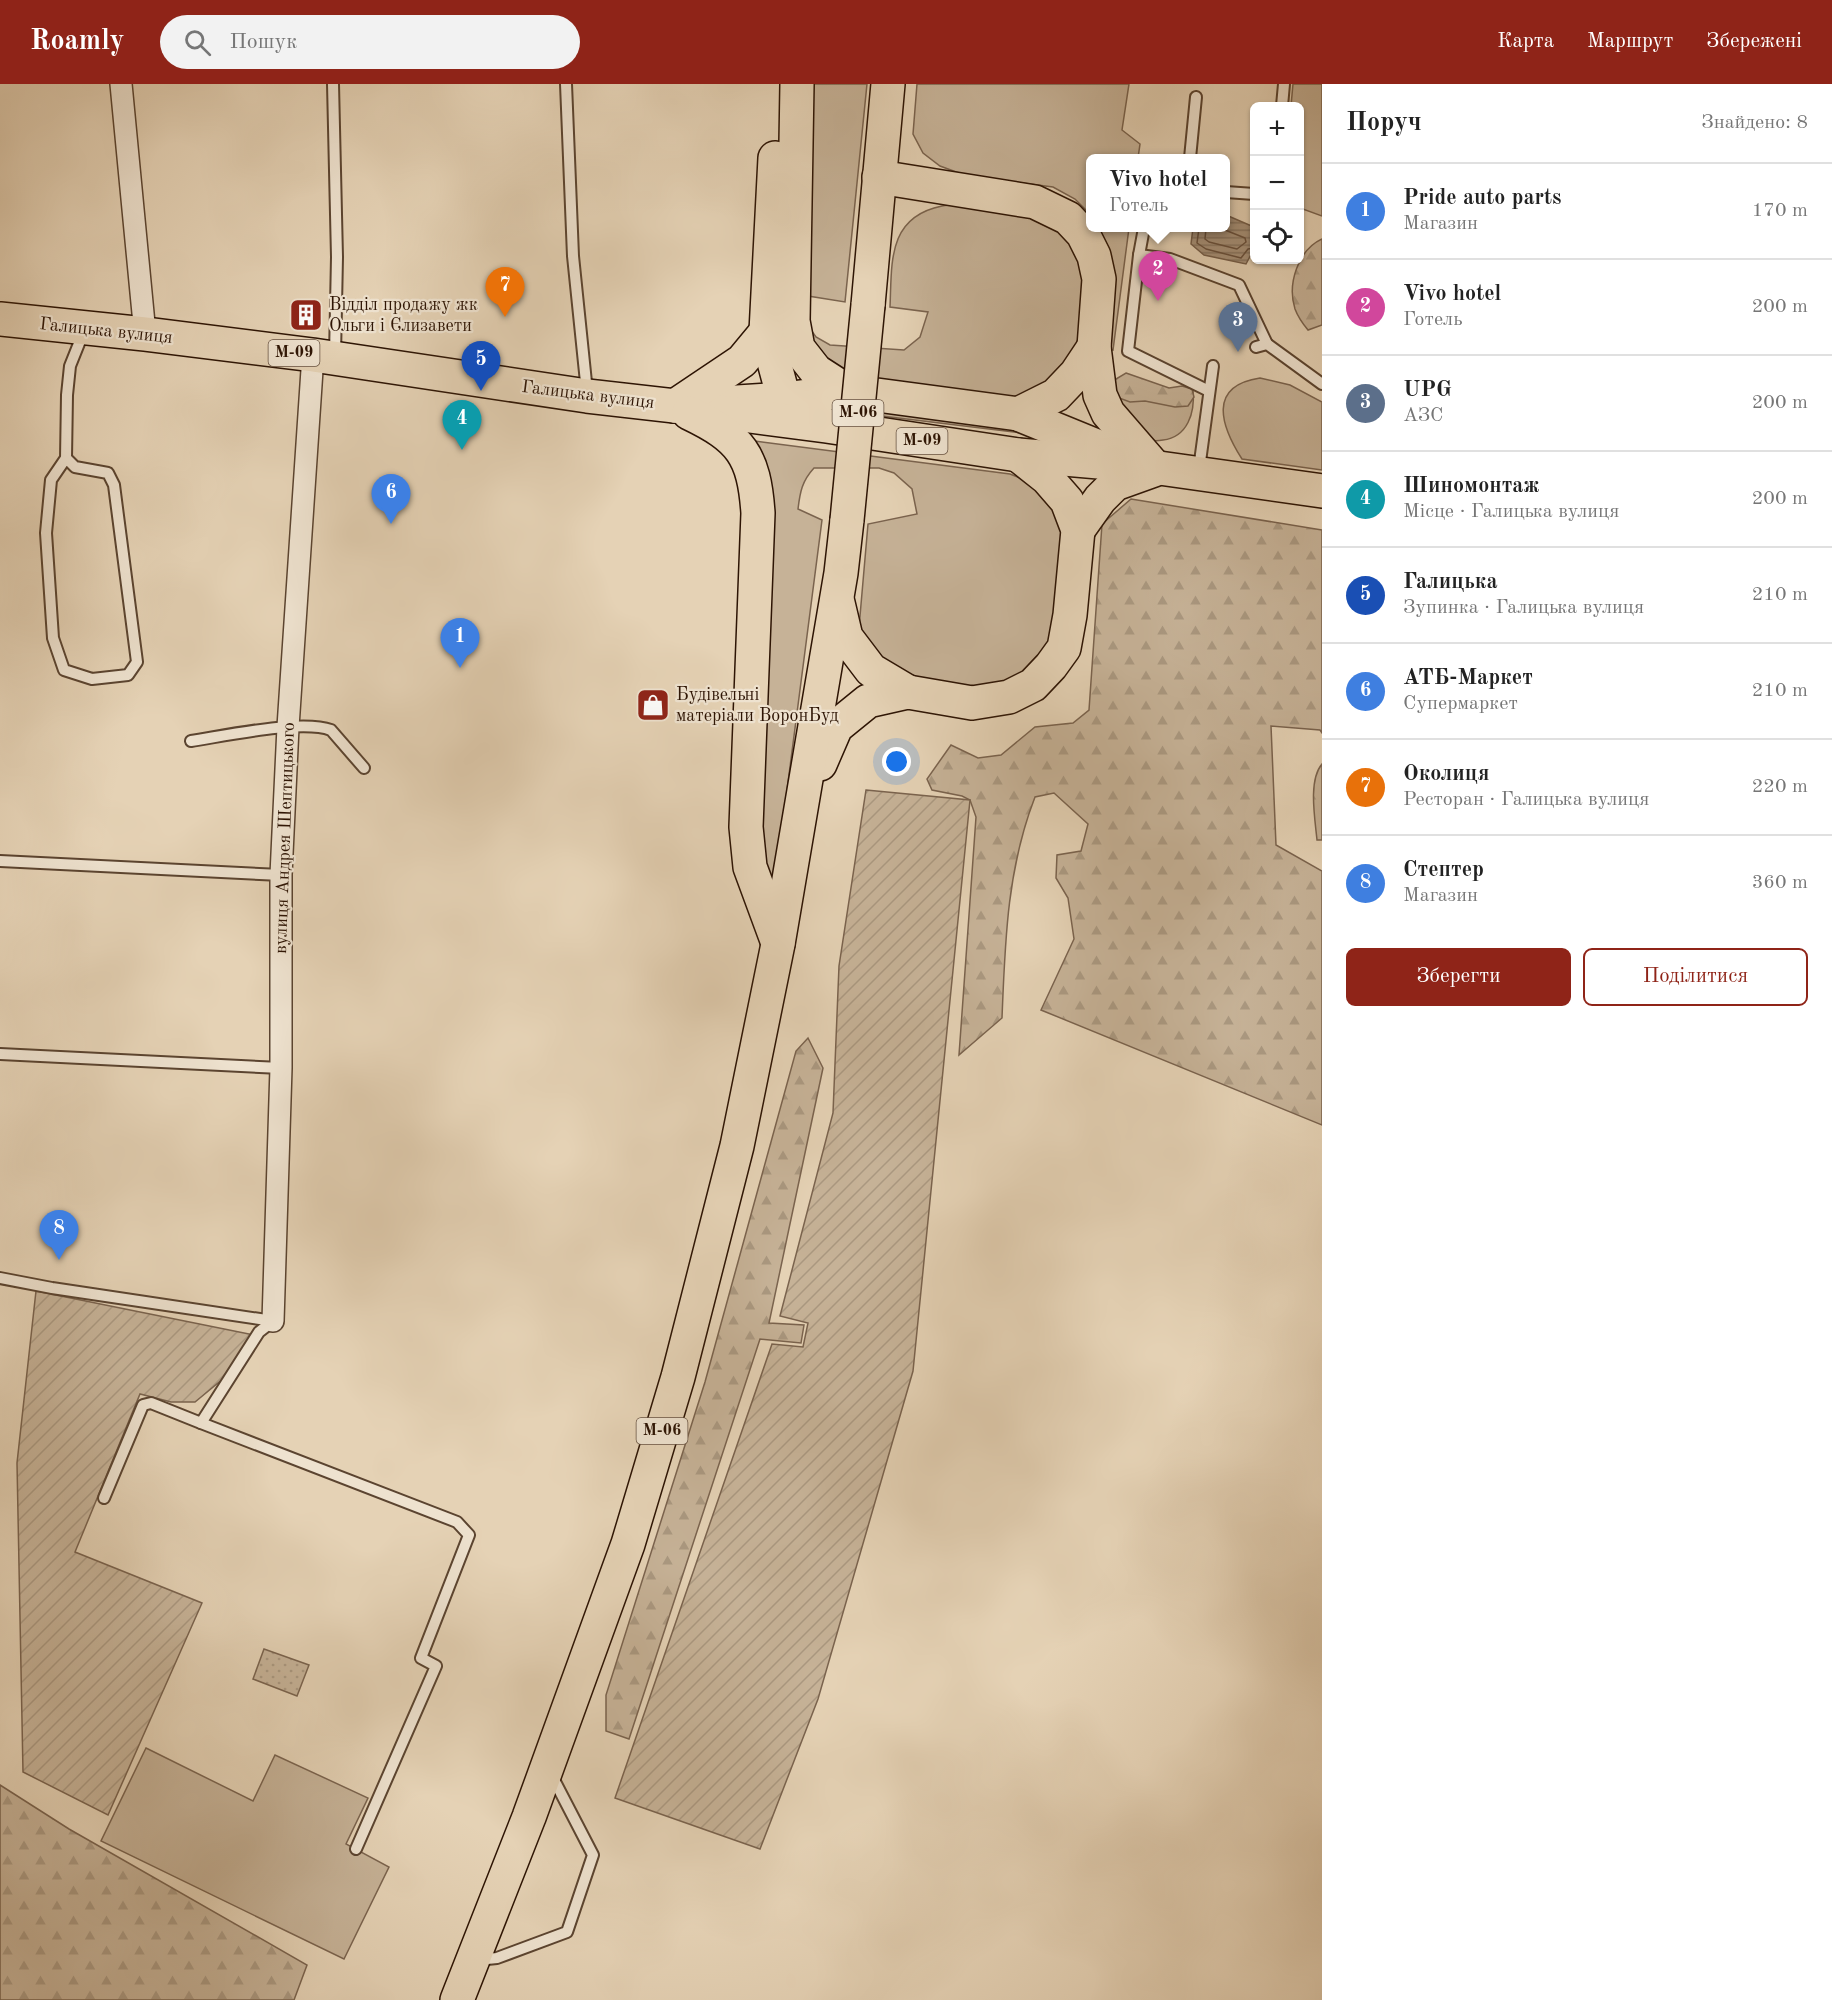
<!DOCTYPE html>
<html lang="uk">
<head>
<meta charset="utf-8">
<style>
	:root { --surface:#fff; --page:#f2f2f2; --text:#222; --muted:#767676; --line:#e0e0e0; --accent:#8f2418 }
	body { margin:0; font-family:"Old Standard TT",serif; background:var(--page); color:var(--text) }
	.controls { position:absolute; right:18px; top:18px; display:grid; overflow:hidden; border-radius:9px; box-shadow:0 2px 4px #0004 }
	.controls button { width:54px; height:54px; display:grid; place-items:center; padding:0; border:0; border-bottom:2px solid var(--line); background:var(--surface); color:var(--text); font:30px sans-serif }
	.you { position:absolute; left:897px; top:678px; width:21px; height:21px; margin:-15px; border:4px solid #fff; border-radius:50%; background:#1a73e8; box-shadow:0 0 0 9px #1a73e833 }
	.badge { display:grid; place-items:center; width:39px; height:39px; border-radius:50%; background:var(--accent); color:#fff; font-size:20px; font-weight:700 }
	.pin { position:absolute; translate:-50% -50px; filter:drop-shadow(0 2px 3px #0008) }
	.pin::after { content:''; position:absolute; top:32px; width:21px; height:18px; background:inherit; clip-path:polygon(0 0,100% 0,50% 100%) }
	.popup { position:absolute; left:1086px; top:70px; width:144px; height:78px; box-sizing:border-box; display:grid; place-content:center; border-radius:9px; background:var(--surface); filter:drop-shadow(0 2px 4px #0005); font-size:20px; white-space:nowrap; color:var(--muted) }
	.popup b { font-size:22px; color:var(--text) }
	.popup::after { content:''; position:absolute; left:50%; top:100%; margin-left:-12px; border:12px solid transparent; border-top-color:var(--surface) }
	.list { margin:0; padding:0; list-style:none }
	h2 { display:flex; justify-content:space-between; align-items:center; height:78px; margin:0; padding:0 24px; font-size:26px }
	h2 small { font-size:20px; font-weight:400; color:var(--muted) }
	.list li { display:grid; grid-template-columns:39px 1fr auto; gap:18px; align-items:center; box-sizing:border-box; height:96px; padding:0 24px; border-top:2px solid var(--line) }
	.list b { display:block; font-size:22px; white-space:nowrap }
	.list p { margin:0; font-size:20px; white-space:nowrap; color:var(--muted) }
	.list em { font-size:20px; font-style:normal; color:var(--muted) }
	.actions { display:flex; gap:12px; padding:18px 24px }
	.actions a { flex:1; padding:14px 0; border:2px solid var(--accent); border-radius:9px; text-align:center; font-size:21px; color:var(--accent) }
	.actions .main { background:var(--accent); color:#fff }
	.icon { flex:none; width:33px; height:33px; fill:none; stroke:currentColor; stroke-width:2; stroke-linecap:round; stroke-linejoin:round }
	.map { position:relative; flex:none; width:1322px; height:1916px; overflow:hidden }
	header { display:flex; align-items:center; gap:36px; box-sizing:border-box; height:84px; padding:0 30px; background:var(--accent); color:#fff }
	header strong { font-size:28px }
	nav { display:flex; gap:33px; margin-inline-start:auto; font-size:21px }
	.search { width:420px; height:54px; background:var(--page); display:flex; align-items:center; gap:15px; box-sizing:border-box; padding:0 21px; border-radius:33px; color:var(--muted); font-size:22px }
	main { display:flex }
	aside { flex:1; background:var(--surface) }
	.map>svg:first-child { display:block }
	.grass { fill:#c6b297; stroke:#7a634e; stroke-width:1.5 }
	.forest { fill:url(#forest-firs); stroke:#7a634e; stroke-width:1.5 }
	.park { fill:url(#park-dots); stroke:#7a634e; stroke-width:1.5 }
	.garden { fill:url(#garden-furrows); stroke:#7a634e; stroke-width:1.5 }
	.water { fill:url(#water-rules); stroke:#765f4a; stroke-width:1.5 }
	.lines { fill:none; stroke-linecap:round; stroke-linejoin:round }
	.shore { stroke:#6a523e; stroke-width:1.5 }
	.service-casing { stroke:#5b4430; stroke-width:14 }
	.minor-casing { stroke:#5b4430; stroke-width:24 }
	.primary-casing { stroke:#2d1404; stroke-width:36 }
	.trunk-casing { stroke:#2d1404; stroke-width:36 }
	.service { stroke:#eee2cf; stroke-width:10 }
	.minor { stroke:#eee2cf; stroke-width:21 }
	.primary { stroke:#e5d2b5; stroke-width:33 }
	.trunk { stroke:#e5d2b5; stroke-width:33 }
	.trunk-bridge-casing { stroke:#2d1404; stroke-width:36; stroke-linecap:butt }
	.trunk-bridge { stroke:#e5d2b5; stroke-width:33 }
	.labels { text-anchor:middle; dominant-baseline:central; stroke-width:4.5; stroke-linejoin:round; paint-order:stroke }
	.shield { fill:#eee2cf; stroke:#675241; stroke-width:1.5 }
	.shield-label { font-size:16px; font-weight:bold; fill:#2d1404 }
	.poi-label { font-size:18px; fill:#2d1404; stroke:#eee2cf; text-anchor:start }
	.street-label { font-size:18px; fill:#2d1404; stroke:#eee2cf }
</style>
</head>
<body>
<header>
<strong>Roamly</strong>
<div class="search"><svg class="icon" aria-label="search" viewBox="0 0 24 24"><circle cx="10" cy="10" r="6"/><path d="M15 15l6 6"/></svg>Пошук</div>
<nav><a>Карта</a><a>Маршрут</a><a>Збережені</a></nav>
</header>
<main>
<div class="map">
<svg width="1322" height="1916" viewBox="0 0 1322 1916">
	<defs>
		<pattern id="forest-firs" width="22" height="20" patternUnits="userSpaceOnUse" patternTransform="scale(1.5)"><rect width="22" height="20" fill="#c6b297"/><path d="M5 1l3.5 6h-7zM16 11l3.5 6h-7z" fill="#aa9880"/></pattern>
		<pattern id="park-dots" width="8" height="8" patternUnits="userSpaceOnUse" patternTransform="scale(1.5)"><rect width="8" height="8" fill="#c6b297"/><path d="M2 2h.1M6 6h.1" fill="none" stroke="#aa9880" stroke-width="1.8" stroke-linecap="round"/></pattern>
		<pattern id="garden-furrows" width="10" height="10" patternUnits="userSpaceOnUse" patternTransform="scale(1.5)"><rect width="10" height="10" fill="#c6b297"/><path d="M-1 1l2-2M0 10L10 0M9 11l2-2" fill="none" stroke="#aa9880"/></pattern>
		<pattern id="water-rules" width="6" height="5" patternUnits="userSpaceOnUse" patternTransform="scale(1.5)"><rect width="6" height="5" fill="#a69179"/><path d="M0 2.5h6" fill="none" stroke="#887561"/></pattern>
	</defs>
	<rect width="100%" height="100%" fill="#e5d2b5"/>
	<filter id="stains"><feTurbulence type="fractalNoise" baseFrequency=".00333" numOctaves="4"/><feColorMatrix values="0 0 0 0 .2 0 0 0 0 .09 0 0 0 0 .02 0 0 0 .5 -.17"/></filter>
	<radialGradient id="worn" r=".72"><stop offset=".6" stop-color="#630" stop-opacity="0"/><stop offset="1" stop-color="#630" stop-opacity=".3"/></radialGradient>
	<g class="grass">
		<path d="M805,0H867L845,218L802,211Z"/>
		<path d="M917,0H1129L1122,46L1140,60L1138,74H1090V130L1075,115L1053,103L967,92L940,82L923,69L913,50Z"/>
		<path d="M1293,0H1322V132L1300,124V22H1291Z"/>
		<path d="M975,121L1037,135L1064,151L1079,171L1085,204L1081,262L1065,291L1010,317L857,299L820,278L801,232L816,253L830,261L904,266L920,253L928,228L890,223C892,179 887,133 942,122C953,120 965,122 975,121Z"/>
		<path d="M1098,144H1129L1113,266L1103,264C1105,227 1116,177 1098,144Z"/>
		<path d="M1260,294L1290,301L1322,318V386L1242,375C1221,342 1207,302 1260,294Z"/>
		<path d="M1193,307C1195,328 1188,353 1163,356C1158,357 1150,357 1145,354C1141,352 1120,326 1119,322C1118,318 1119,312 1119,308Z"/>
		<path d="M817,317L983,333L1022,349L824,325Z"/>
		<path d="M747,356L1010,390L1028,397L1058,430L1062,455L1053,550L1039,573L1013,596L988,602H963L906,597L858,555L868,440L917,430L912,405L894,389L879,384H814C802,397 800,408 798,425L822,436L773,814L761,785Z"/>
		<path d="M146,1664L253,1717L275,1671L368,1714L346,1760L389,1783L344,1875L101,1757Z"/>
	</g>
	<g class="forest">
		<path d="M1322,155V241L1308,246C1303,240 1298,233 1295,225C1287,200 1298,166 1322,155Z"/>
		<path d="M1126,289L1169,304L1182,302L1192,305L1194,313L1188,322L1175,323L1145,317L1130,318L1111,311V298Z"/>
		<path d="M1131,415L1322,446V649L1320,646L1271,642L1276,761L1322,787V1041L1041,926L1074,855L1068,814L1056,794L1057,771L1081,767L1088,740L1054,709L1035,713C1007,785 1005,858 1002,934L959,971L976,733L970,716L962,712L932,706L927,695L951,661L978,674L1001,671L1035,643L1073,639L1089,626L1102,440Z"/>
		<path d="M1322,680V756H1317C1315,735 1308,696 1322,680Z"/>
		<path d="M808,954L823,984L769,1239L804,1241L801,1259L760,1255L629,1655L606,1647V1611L705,1298L796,967Z"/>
		<path d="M0,1701L69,1745L307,1881L294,1916H0Z"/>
	</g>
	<path class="park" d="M264,1565L309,1581L297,1612L253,1595Z"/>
	<g class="garden">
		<path d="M866,706L970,716L913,1287L818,1615L760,1765L615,1714L772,1260L803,1263L808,1239L780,1232L833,1029L839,882Z"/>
		<path d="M36,1207L254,1251L224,1294L195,1318H171L140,1310L75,1468L202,1519L108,1731L23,1688L17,1379Z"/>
	</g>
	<path class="water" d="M1226,131L1254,143V165L1246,180L1204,171L1191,160L1193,144H1226Z"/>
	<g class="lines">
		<g class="shore">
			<path d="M1199,144L1197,159L1206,165L1241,174L1248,165L1254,164"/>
			<path d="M1206,144L1205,155L1209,158L1237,165L1246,158L1245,154L1220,144"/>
		</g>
		<defs>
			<g id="service">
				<path d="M333,0L337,173L335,271"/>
				<path d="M566,0L573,172L587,308"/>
				<path d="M1282,22L1284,0"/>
				<path d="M1190,74L1196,13"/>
				<path d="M1226,108L1254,110"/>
				<path d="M1144,144L1139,171L1170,175L1239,201L1267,260"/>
				<path d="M1139,171L1128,267L1209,307"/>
				<path d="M1256,263L1267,260L1322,300"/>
				<path d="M66,374L51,396L46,449L53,554L64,586L92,595L128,591L137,578L114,401L108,389L75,383L66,374L67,311L70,282L84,247"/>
				<path d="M1199,385L1213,282"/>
				<path d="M191,657C224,652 302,635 331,646L364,684"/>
				<path d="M0,777L281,791"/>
				<path d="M0,970L281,984"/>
				<path d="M0,1194L52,1204L273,1237"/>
				<path d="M273,1237L259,1248L201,1339L457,1438L469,1451L421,1574L436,1582L356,1765"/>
				<path d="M104,1414L143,1321L151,1319L201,1339"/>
				<path d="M477,1876L497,1874L567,1848L593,1771L551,1690"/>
			</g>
			<g id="minor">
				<path d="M121,0L145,250"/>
				<path d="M273,1237L281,984V791L288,643L313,271"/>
			</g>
			<path id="primary" d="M0,235L145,250L313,271L587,312L675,322L784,315L847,307"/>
			<g id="trunk">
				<path d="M797,0L793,237L798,264L816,287L847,307L1018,330L1116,370"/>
				<path d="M775,74L766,248L784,315L821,338"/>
				<path d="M879,93L1035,118L1068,134L1083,150L1094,172L1099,195L1094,263L1100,311L1108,329L1153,381"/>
				<path d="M868,221L888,0"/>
				<path d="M675,322L826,342L1018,371L1145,382L1322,407"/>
				<path d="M675,322L742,277L766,248"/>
				<path d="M689,329C741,354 754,371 758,429L746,743L750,783L778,859"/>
				<path d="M1018,330L1056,311L1076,290L1094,263"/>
				<path d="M1078,446L1100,415L1115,400L1154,386"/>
				<path d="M838,519L846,553L871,586L908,608"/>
				<path d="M820,680L836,643L868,617L908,608L972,619L1009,613L1033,601L1051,582L1064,564L1070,531L1078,446L1067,417L1047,394L1018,371"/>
				<path d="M457,1916L529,1733L628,1460L678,1293L737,1062L778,860L841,489L847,436"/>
			</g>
		</defs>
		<use href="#service" class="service-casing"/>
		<use href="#minor" class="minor-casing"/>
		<use href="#primary" class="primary-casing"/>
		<use href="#trunk" class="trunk-casing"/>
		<use href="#service" class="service"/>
		<use href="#minor" class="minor"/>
		<use href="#primary" class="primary"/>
		<use href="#trunk" class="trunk"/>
		<defs>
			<path id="trunk-bridge" d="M847,436L868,221"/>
		</defs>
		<use href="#trunk-bridge" class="trunk-bridge-casing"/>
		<use href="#trunk-bridge" class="trunk-bridge"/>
	</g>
	<defs>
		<symbol id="building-square" viewBox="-11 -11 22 22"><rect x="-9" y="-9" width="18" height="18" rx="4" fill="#8f2418" stroke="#eee2cf"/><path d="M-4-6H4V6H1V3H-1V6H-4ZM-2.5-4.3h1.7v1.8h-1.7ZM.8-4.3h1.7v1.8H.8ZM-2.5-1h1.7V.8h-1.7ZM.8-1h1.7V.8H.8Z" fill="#fff"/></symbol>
		<symbol id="shop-square" viewBox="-11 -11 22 22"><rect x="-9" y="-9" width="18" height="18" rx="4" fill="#8f2418" stroke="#eee2cf"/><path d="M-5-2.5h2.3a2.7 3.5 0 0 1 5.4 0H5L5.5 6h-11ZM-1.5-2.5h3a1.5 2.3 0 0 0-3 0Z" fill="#fff"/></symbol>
	</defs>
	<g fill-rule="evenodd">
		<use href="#building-square" x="287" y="212" width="38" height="38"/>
		<use href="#shop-square" x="634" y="602" width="38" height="38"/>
	</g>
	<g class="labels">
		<g class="shield">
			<rect x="268.5" y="256" width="51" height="26" rx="4.5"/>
			<rect x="832.5" y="316" width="51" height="26" rx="4.5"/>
			<rect x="896.5" y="344" width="51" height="26" rx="4.5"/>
			<rect x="636.5" y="1334" width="51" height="26" rx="4.5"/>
		</g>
		<g class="shield-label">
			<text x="294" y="269">М-09</text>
			<text x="858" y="329">М-06</text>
			<text x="922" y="357">М-09</text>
			<text x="662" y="1347">М-06</text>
		</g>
		<g class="poi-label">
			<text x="329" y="221">Відділ продажу жк<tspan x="329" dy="21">Ольги і Єлизавети</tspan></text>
			<text x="676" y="611">Будівельні<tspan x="676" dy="21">матеріали ВоронБуд</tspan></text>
		</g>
		<g class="street-label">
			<text transform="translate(106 247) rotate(6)">Галицька вулиця</text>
			<text transform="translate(588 311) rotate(7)">Галицька вулиця</text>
			<text transform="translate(285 754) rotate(-88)">вулиця Андрея Шептицького</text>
		</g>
	</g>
	<rect width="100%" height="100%" filter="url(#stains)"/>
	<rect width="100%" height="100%" fill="url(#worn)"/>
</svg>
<div class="controls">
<button>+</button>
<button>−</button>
<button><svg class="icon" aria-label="locate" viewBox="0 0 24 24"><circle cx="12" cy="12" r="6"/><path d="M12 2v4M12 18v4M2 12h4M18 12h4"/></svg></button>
</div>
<div class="you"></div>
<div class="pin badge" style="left:460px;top:584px;background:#3f7fe0">1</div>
<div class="pin badge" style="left:1158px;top:217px;background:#d1479c">2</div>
<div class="popup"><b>Vivo hotel</b>Готель</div>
<div class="pin badge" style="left:1238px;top:268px;background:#5c6f8a">3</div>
<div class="pin badge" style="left:462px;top:366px;background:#0f9aa8">4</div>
<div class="pin badge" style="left:481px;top:307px;background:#1a4fb4">5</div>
<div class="pin badge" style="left:391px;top:440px;background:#3f7fe0">6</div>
<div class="pin badge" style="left:505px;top:233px;background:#e8710a">7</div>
<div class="pin badge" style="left:59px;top:1176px;background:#3f7fe0">8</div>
</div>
<aside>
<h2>Поруч<small>Знайдено: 8</small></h2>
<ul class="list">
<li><span class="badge" style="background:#3f7fe0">1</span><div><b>Pride auto parts</b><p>Магазин</p></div><em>170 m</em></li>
<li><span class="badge" style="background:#d1479c">2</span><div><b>Vivo hotel</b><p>Готель</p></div><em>200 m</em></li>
<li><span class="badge" style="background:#5c6f8a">3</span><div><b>UPG</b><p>АЗС</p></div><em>200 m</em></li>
<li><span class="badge" style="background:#0f9aa8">4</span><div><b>Шиномонтаж</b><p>Місце · Галицька вулиця</p></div><em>200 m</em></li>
<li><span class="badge" style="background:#1a4fb4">5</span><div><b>Галицька</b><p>Зупинка · Галицька вулиця</p></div><em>210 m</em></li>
<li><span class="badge" style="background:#3f7fe0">6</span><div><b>ATБ-Маркет</b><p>Супермаркет</p></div><em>210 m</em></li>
<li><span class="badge" style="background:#e8710a">7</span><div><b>Околиця</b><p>Ресторан · Галицька вулиця</p></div><em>220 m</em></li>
<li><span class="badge" style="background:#3f7fe0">8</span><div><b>Стептер</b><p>Магазин</p></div><em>360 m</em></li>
</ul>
<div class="actions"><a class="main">Зберегти</a><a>Поділитися</a></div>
</aside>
</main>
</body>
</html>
